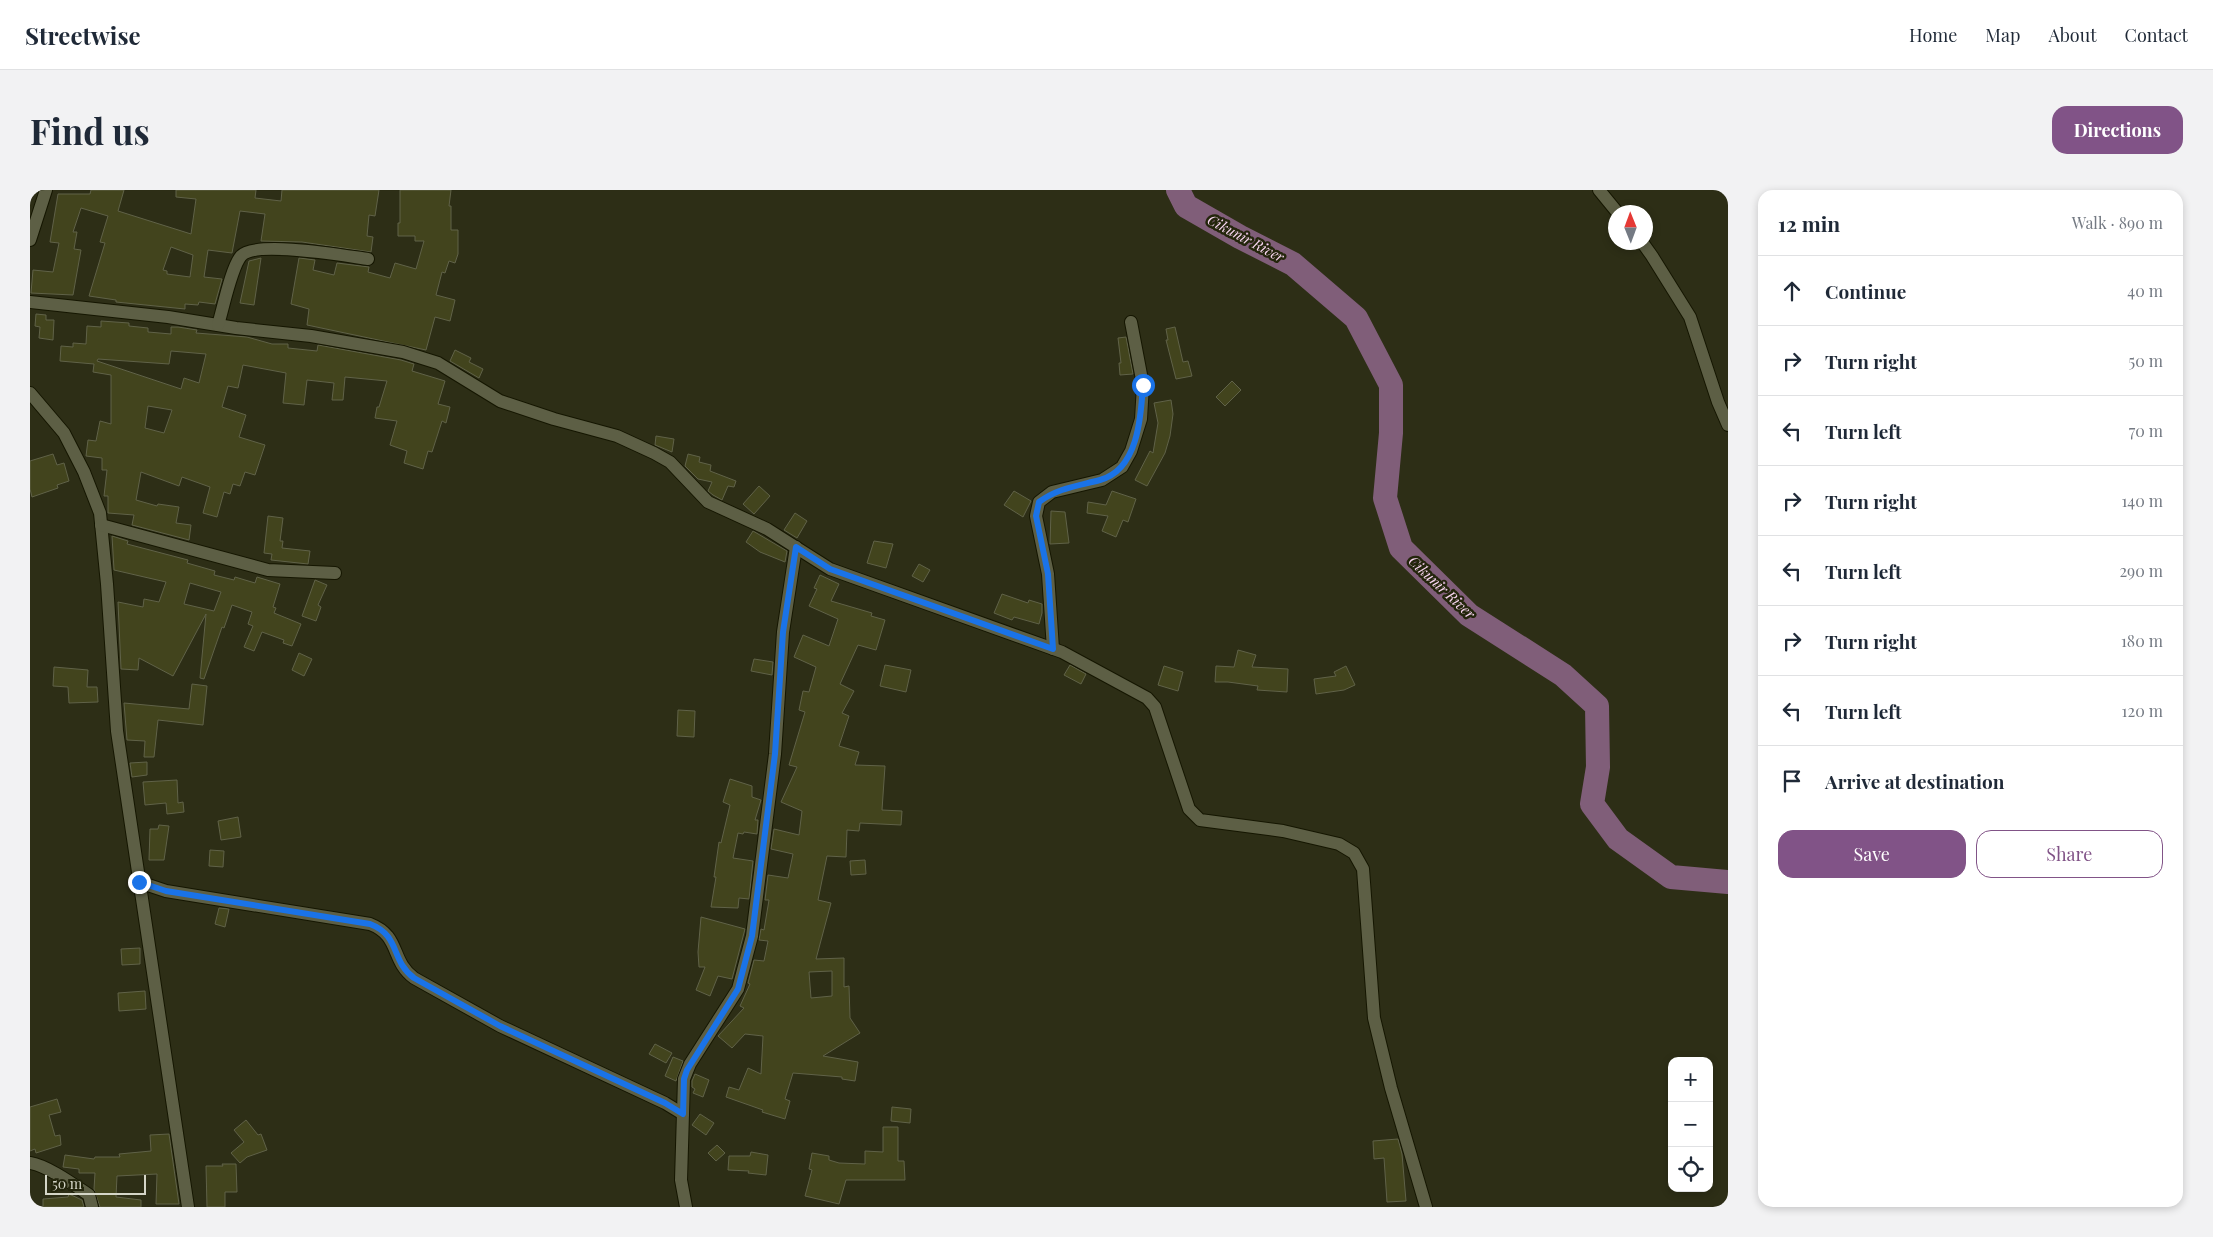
<!DOCTYPE html>
<html lang="en">
<head>
<meta charset="utf-8">
<style>
	:root { --surface:#fff; --page:#f2f2f3; --text:#1f2937; --muted:#747a83; --line:#e0e1e3; --accent:#815387 }
	body { margin:0; font-family:"Playfair Display",serif; background:var(--page); color:var(--text) }
	.controls { position:absolute; right:15px; bottom:15px; display:grid; overflow:hidden; border-radius:10px; box-shadow:0 2px 8px #0003 }
	.controls button { width:45px; height:45px; display:grid; place-items:center; padding:0; border:0; border-bottom:1px solid var(--line); background:var(--surface); color:var(--text); font:25px sans-serif }
	.compass { position:absolute; left:1578px; top:15px; width:45px; height:45px; border-radius:50%; background:var(--surface); box-shadow:0 2px 8px #0003; rotate:359deg }
	.scale { position:absolute; left:15px; bottom:12px; width:101px; box-sizing:border-box; padding-left:5px; border:2px solid #d5d6c8; border-top:0; font-size:14px; line-height:18px; white-space:nowrap; color:#d5d6c8; -webkit-text-stroke:4px #23250c; paint-order:stroke }
	.stop { position:absolute; width:15px; height:15px; margin:-11px; border:4px solid #1a73e8; border-radius:50%; background:#fff }
	.stop.end { background:#1a73e8; border-color:#fff; box-shadow:0 1px 5px #0008 }
	.list { margin:0; padding:0; list-style:none }
	h2 { display:flex; justify-content:space-between; align-items:center; height:65px; margin:0; padding:0 20px; font-size:21px }
	h2 small { font-size:16px; font-weight:400; color:var(--muted) }
	.list li { display:grid; grid-template-columns:32px 1fr auto; gap:15px; align-items:center; box-sizing:border-box; height:70px; padding:0 20px; border-top:1px solid var(--line) }
	.list b { display:block; font-size:19px; white-space:nowrap }
	.list em { font-size:16px; font-style:normal; color:var(--muted) }
	.actions { display:flex; gap:10px; padding:15px 20px }
	.actions a { flex:1; padding:11px 0; border:1px solid var(--accent); border-radius:15px; text-align:center; font-size:18px; color:var(--accent) }
	.actions .main { background:var(--accent); color:#fff }
	.icon { flex:none; width:28px; height:28px; fill:none; stroke:currentColor; stroke-width:2; stroke-linecap:round; stroke-linejoin:round }
	.map { position:relative; flex:none; width:1698px; height:1017px; overflow:hidden; border-radius:15px }
	header { display:flex; align-items:center; gap:30px; box-sizing:border-box; height:70px; padding:0 25px; background:var(--surface); border-bottom:1px solid var(--line) }
	header strong { font-size:24px }
	nav { display:flex; gap:28px; margin-inline-start:auto; font-size:18px }
	.intro { display:flex; align-items:center; justify-content:space-between; box-sizing:border-box; height:120px; padding:0 30px }
	h1 { margin:0; font-size:35px }
	.button { padding:12px 22px; border-radius:15px; background:var(--accent); color:#fff; font-size:18px; font-weight:700 }
	main { display:flex; gap:30px; padding:0 30px }
	aside { flex:1; background:var(--surface); border-radius:15px; box-shadow:0 2px 8px #0003 }
	.map>svg:first-child { display:block }
	.lines { fill:none; stroke-linecap:round; stroke-linejoin:round }
	.river { stroke:#805e79; stroke-width:24 }
	.building { fill:#42441d; stroke:#606248; fill-rule:evenodd }
	.street-casing { stroke:#151601; stroke-width:14 }
	.street { stroke:#5d5f45; stroke-width:12 }
	.route { stroke:#1a73e8; stroke-width:6 }
	.labels { text-anchor:middle; dominant-baseline:central; stroke-width:5; stroke-linejoin:round; paint-order:stroke }
	.water-label { font-size:14px; font-style:italic; fill:#f9d6f2; stroke:#23250c }
</style>
</head>
<body>
<header>
<strong>Streetwise</strong>
<nav><a>Home</a><a>Map</a><a>About</a><a>Contact</a></nav>
</header>
<div class="intro"><h1>Find us</h1><a class="button">Directions</a></div>
<main>
<div class="map">
<svg width="1698" height="1017" viewBox="0 0 1698 1017">
	<rect width="100%" height="100%" fill="#2d2e16"/>
	<g class="lines">
		<path class="river" d="M1148,0L1156,16L1210,47L1263,74L1326,128L1361,195V243L1355,308L1371,358L1439,425L1533,485L1567,516L1568,577L1562,614L1588,649L1641,687L1698,692"/>
	</g>
	<g class="building">
		<path d="M61,0H94L88,21L161,44L166,9L146,7V0H226L225,8L251,11L252,0H349L345,26L339,25L337,46L343,47L341,62L272,52L231,51L235,24L210,21L202,63L178,60L174,87L192,89L185,114L169,112L168,115L155,114V119L86,112V110L59,106L75,53L70,52L78,26L51,18L43,42H47L44,59L51,60L43,105L1,103L3,80L23,82L29,53L20,52L28,4H60ZM141,57L163,65L160,87L137,84V81L133,80Z"/>
		<path d="M370,0H421L419,16H421V40H428V64L425,73L419,71L415,83L412,82L406,105L425,110L420,131L405,127L396,160L277,135L279,119L261,114L269,68L285,70L283,80L304,85L307,73L339,77L338,82L360,88L365,73L386,79L394,51H385V46H368V33H370Z"/>
		<path d="M231,68L224,115L210,113L219,71Z"/>
		<path d="M6,124L16,125V130H24L23,150L9,148L10,137L5,136Z"/>
		<path d="M71,131L99,133V136L118,138V142L141,144V137H148L167,140L166,143L217,147L242,154H258V158L287,161L288,155L371,170L384,174L382,181L415,191L408,214L420,217L416,233L412,231L402,262L398,261L393,279L374,273L377,261L360,255L367,231L345,228L347,217H349L357,191L315,187L313,210H302L304,193L277,190L274,215L253,213L256,183L213,175L208,198L198,196L192,217L216,225L209,247L235,255L225,285L215,282L210,296L203,294L200,304L194,302L187,327L173,323L180,297L152,287L149,296L111,282L106,310L127,316L128,314L149,317L146,333L161,335L159,350L102,335L104,325L78,323V306H74L77,280H72V268L56,266L58,250L66,251L70,231L81,234V185L63,182L64,174L30,171L31,156L43,157V153L56,154L57,136L71,137ZM141,161L176,164L169,193L154,188L151,199L67,171L68,169L139,174ZM118,216L142,220L134,243L115,238Z"/>
		<path d="M1145,137L1153,172L1158,171L1162,186L1146,189L1136,150H1138L1136,139Z"/>
		<path d="M1096,147L1103,184L1090,185L1089,173H1091L1088,148Z"/>
		<path d="M425,160L441,168L439,172L453,179L449,188L420,171Z"/>
		<path d="M1202,191L1211,200L1195,216L1186,207Z"/>
		<path d="M1141,210L1143,224L1140,246L1135,263L1117,296L1105,290L1120,261L1123,263L1128,233L1124,213Z"/>
		<path d="M626,246L644,249L642,262L625,255Z"/>
		<path d="M23,264L27,275L34,273L39,291L27,295L28,298L2,307L0,299V271Z"/>
		<path d="M658,264L670,267L669,272L681,275L680,281L706,291L704,297L698,296L692,310L683,305L678,301L682,292L668,289L655,276Z"/>
		<path d="M729,296L740,306L724,324L713,314Z"/>
		<path d="M984,301L1001,311L993,327L974,315Z"/>
		<path d="M1082,301L1106,309L1098,332L1093,330L1086,347L1072,341L1078,326L1057,323L1058,312L1076,315Z"/>
		<path d="M1021,321L1035,322L1039,353L1020,354Z"/>
		<path d="M765,323L777,331L767,348L754,340Z"/>
		<path d="M238,326L253,328L250,351H253L252,358L280,361L278,374L241,370L242,364L234,363Z"/>
		<path d="M723,341L757,361L755,372L730,362L716,352Z"/>
		<path d="M82,346L98,351L97,354L158,370L157,373L185,381L184,385L204,390L205,387L225,393L227,387L250,394L243,417L246,418L244,423L271,434L262,456L253,453L254,450L232,442L224,461L214,457L223,436L218,434L222,422L202,415L194,438L192,437L174,489L170,488L176,424L143,486L109,468L108,480L91,479L88,412L113,417L114,409L129,412L136,392L84,380ZM160,393L191,402L184,421L154,414Z"/>
		<path d="M844,351L863,354L856,378L837,373Z"/>
		<path d="M889,374L900,380L893,392L882,386Z"/>
		<path d="M790,385L809,394L801,411L842,423L841,426L855,430L846,460L828,455L810,494L824,501L812,523L819,526L809,556L829,562L825,575L855,576L852,620L872,621L871,635L830,633L829,641L817,640L816,667L797,666L788,710L801,713L786,769L814,768V797L819,796L820,828L830,843L793,866L828,872L825,891L812,889V887L763,883L755,909L760,911L755,929L732,922L733,920L696,907L699,897L709,900L718,878L731,884L733,846L715,844L702,858L688,846L714,818L710,816L720,794L718,793L724,770L734,771L738,751L729,750L731,739L734,740L739,710H735L738,685L758,688L763,664L741,659L744,639L769,645L772,621L751,612L767,577L759,575L775,522L769,520L773,501L779,502L786,477L764,467L773,445L799,456L808,429L779,416L787,399L784,398ZM802,781V806L781,808L779,782Z"/>
		<path d="M285,390L297,395L288,415L291,417L286,431L272,426Z"/>
		<path d="M972,404L998,413L999,410L1012,414V423L1009,434L984,427L982,430L964,423Z"/>
		<path d="M1208,460L1226,465L1222,477L1258,479L1257,502L1227,500L1228,496L1198,492H1185L1186,476L1204,477Z"/>
		<path d="M269,463L282,469L274,486L262,480Z"/>
		<path d="M724,469L743,472L742,485L721,481Z"/>
		<path d="M855,475L881,480L876,502L850,496Z"/>
		<path d="M1040,475L1056,484L1051,494L1034,485Z"/>
		<path d="M1134,476L1153,482L1148,501L1128,495Z"/>
		<path d="M1316,476L1325,495L1314,500L1286,504L1284,489L1306,486L1304,482Z"/>
		<path d="M24,477L58,480L57,497H67L68,512L39,513L38,497L23,496Z"/>
		<path d="M162,494L177,496L173,535L128,530L124,567H114L115,551L97,550L94,513L159,519Z"/>
		<path d="M648,520L665,521L664,547L647,546Z"/>
		<path d="M117,572V585L102,587L100,573Z"/>
		<path d="M700,589L722,596V607L731,610L725,630H728L727,644L714,642L713,644L708,643L703,668L723,671L719,709L709,708L708,718L681,717L686,687H684L689,652L691,653L700,615L693,612Z"/>
		<path d="M147,590L148,613L153,612L154,622L137,624L136,613L115,615L113,592Z"/>
		<path d="M208,627L211,647L191,650L188,631Z"/>
		<path d="M129,635L139,636L134,670H119L120,639H128Z"/>
		<path d="M180,660L194,661L193,677L179,676Z"/>
		<path d="M835,670L836,684L821,685L820,671Z"/>
		<path d="M189,718L199,719L195,737L185,734Z"/>
		<path d="M671,727L715,739L702,789L688,786L680,806L666,800L675,777H669L668,762Z"/>
		<path d="M110,758V774L92,775L91,759Z"/>
		<path d="M115,801L116,819L89,821L88,803Z"/>
		<path d="M625,854L642,863L636,873L619,864Z"/>
		<path d="M643,867L653,871L646,891L635,886Z"/>
		<path d="M665,884L679,890L673,907L663,903L665,899L662,897V891Z"/>
		<path d="M27,909L31,922L19,925L25,946L30,945L31,955L6,963L5,959L0,961V917Z"/>
		<path d="M862,917L881,919L880,933L861,931Z"/>
		<path d="M670,924L684,933L676,945L662,935Z"/>
		<path d="M216,930L228,945L231,944L237,960L217,967L210,973L201,963L214,952L204,940Z"/>
		<path d="M853,937H868V971H874L875,990H816L809,1014L775,1006L782,980L779,979L782,963L799,966V970L809,973L835,974V961L853,962Z"/>
		<path d="M139,944L149,1014H126L127,984L87,986L86,1007L111,1010V1017H70L64,999L65,983H49V979L33,977L35,965L64,969L65,967H90L89,964L121,961L120,945Z"/>
		<path d="M1368,949L1372,964L1376,1011L1357,1012L1354,968L1344,969L1343,951Z"/>
		<path d="M687,955L695,963L686,971L678,963Z"/>
		<path d="M721,962L738,965L736,985L718,983L719,981L698,980L699,966H720Z"/>
		<path d="M192,974H206L207,1002H195V1017H177L176,976H193Z"/>
		<path d="M39,1004L52,1010L54,1017H13V1009L38,1007Z"/>
	</g>
	<g class="lines">
		<defs>
			<g id="street">
				<path d="M1569,0L1587,22"/>
				<path d="M0,50L16,0"/>
				<path d="M1612,52L1622,66L1660,127L1688,212L1698,235"/>
				<path d="M0,112L138,127L206,138L281,146L373,162L408,173L470,211L524,229L587,246L624,263L640,272L678,312L737,339L800,379L1032,462L1117,508L1125,517L1159,619L1170,630L1253,641L1309,654L1324,663L1333,679L1344,828L1361,898L1396,1017"/>
				<path d="M188,135C193,119 201,78 211,66C225,50 316,66 338,69"/>
				<path d="M0,203L34,243L54,282L70,323L77,394L87,541L158,1017"/>
				<path d="M71,335L238,380L305,383"/>
				<path d="M1023,459L1018,384L1006,326L1009,312L1022,302L1072,290L1092,277L1101,261L1111,229L1113,195L1101,132"/>
				<path d="M109,692L136,701L340,734C371,746 360,770 384,788L470,836L635,913L653,924"/>
				<path d="M0,973C18,976 44,995 59,1005L62,1017"/>
				<path d="M656,1017L651,990L654,889L660,874L708,799L722,746L745,564L753,442L766,357"/>
			</g>
		</defs>
		<use href="#street" class="street-casing"/>
		<use href="#street" class="street"/>
	</g>
	<g class="lines">
		<path class="route" d="M109,692L136,701L340,734C371,746 360,770 384,788L470,836L635,913L653,924L654,889L657,880L708,799L722,746L745,564L753,442L766,357L800,379L1023,459L1018,384L1006,326L1009,312C1028,298 1047,296 1070,290C1108,280 1111,227 1113,195"/>
	</g>
	<g class="labels">
		<g class="water-label">
			<text transform="translate(1216 48) rotate(28)">Cikunir River</text>
			<text transform="translate(1412 397) rotate(43)">Cikunir River</text>
		</g>
	</g>
</svg>
<div class="controls">
<button>+</button>
<button>−</button>
<button><svg class="icon" aria-label="locate" viewBox="0 0 24 24"><circle cx="12" cy="12" r="6"/><path d="M12 2v4M12 18v4M2 12h4M18 12h4"/></svg></button>
</div>
<svg class="compass" viewBox="-18 -18 36 36"><path d="M0-13l5 13h-10z" fill="#e53935"/><path d="M0 13l5-13h-10z" fill="#747a83"/></svg>
<div class="scale">50 m</div>
<div class="stop" style="left:1113px;top:195px"></div>
<div class="stop end" style="left:109px;top:692px"></div>
</div>
<aside>
<h2>12 min<small>Walk · 890 m</small></h2>
<ul class="list">
<li><svg class="icon" aria-label="ahead" viewBox="0 0 24 24"><path d="M12 20V5M6 11l6-6 6 6"/></svg><div><b>Continue</b></div><em>40 m</em></li>
<li><svg class="icon" aria-label="right" viewBox="0 0 24 24"><path d="M7 20v-9h11M14 6l5 5-5 5"/></svg><div><b>Turn right</b></div><em>50 m</em></li>
<li><svg class="icon" aria-label="left" viewBox="0 0 24 24"><path d="M17 20v-9H6M10 6l-5 5 5 5"/></svg><div><b>Turn left</b></div><em>70 m</em></li>
<li><svg class="icon" aria-label="right" viewBox="0 0 24 24"><path d="M7 20v-9h11M14 6l5 5-5 5"/></svg><div><b>Turn right</b></div><em>140 m</em></li>
<li><svg class="icon" aria-label="left" viewBox="0 0 24 24"><path d="M17 20v-9H6M10 6l-5 5 5 5"/></svg><div><b>Turn left</b></div><em>290 m</em></li>
<li><svg class="icon" aria-label="right" viewBox="0 0 24 24"><path d="M7 20v-9h11M14 6l5 5-5 5"/></svg><div><b>Turn right</b></div><em>180 m</em></li>
<li><svg class="icon" aria-label="left" viewBox="0 0 24 24"><path d="M17 20v-9H6M10 6l-5 5 5 5"/></svg><div><b>Turn left</b></div><em>120 m</em></li>
<li><svg class="icon" aria-label="arrive" viewBox="0 0 24 24"><path d="M6 21V4h12l-3 4 3 4H6"/></svg><div><b>Arrive at destination</b></div></li>
</ul>
<div class="actions"><a class="main">Save</a><a>Share</a></div>
</aside>
</main>
</body>
</html>
